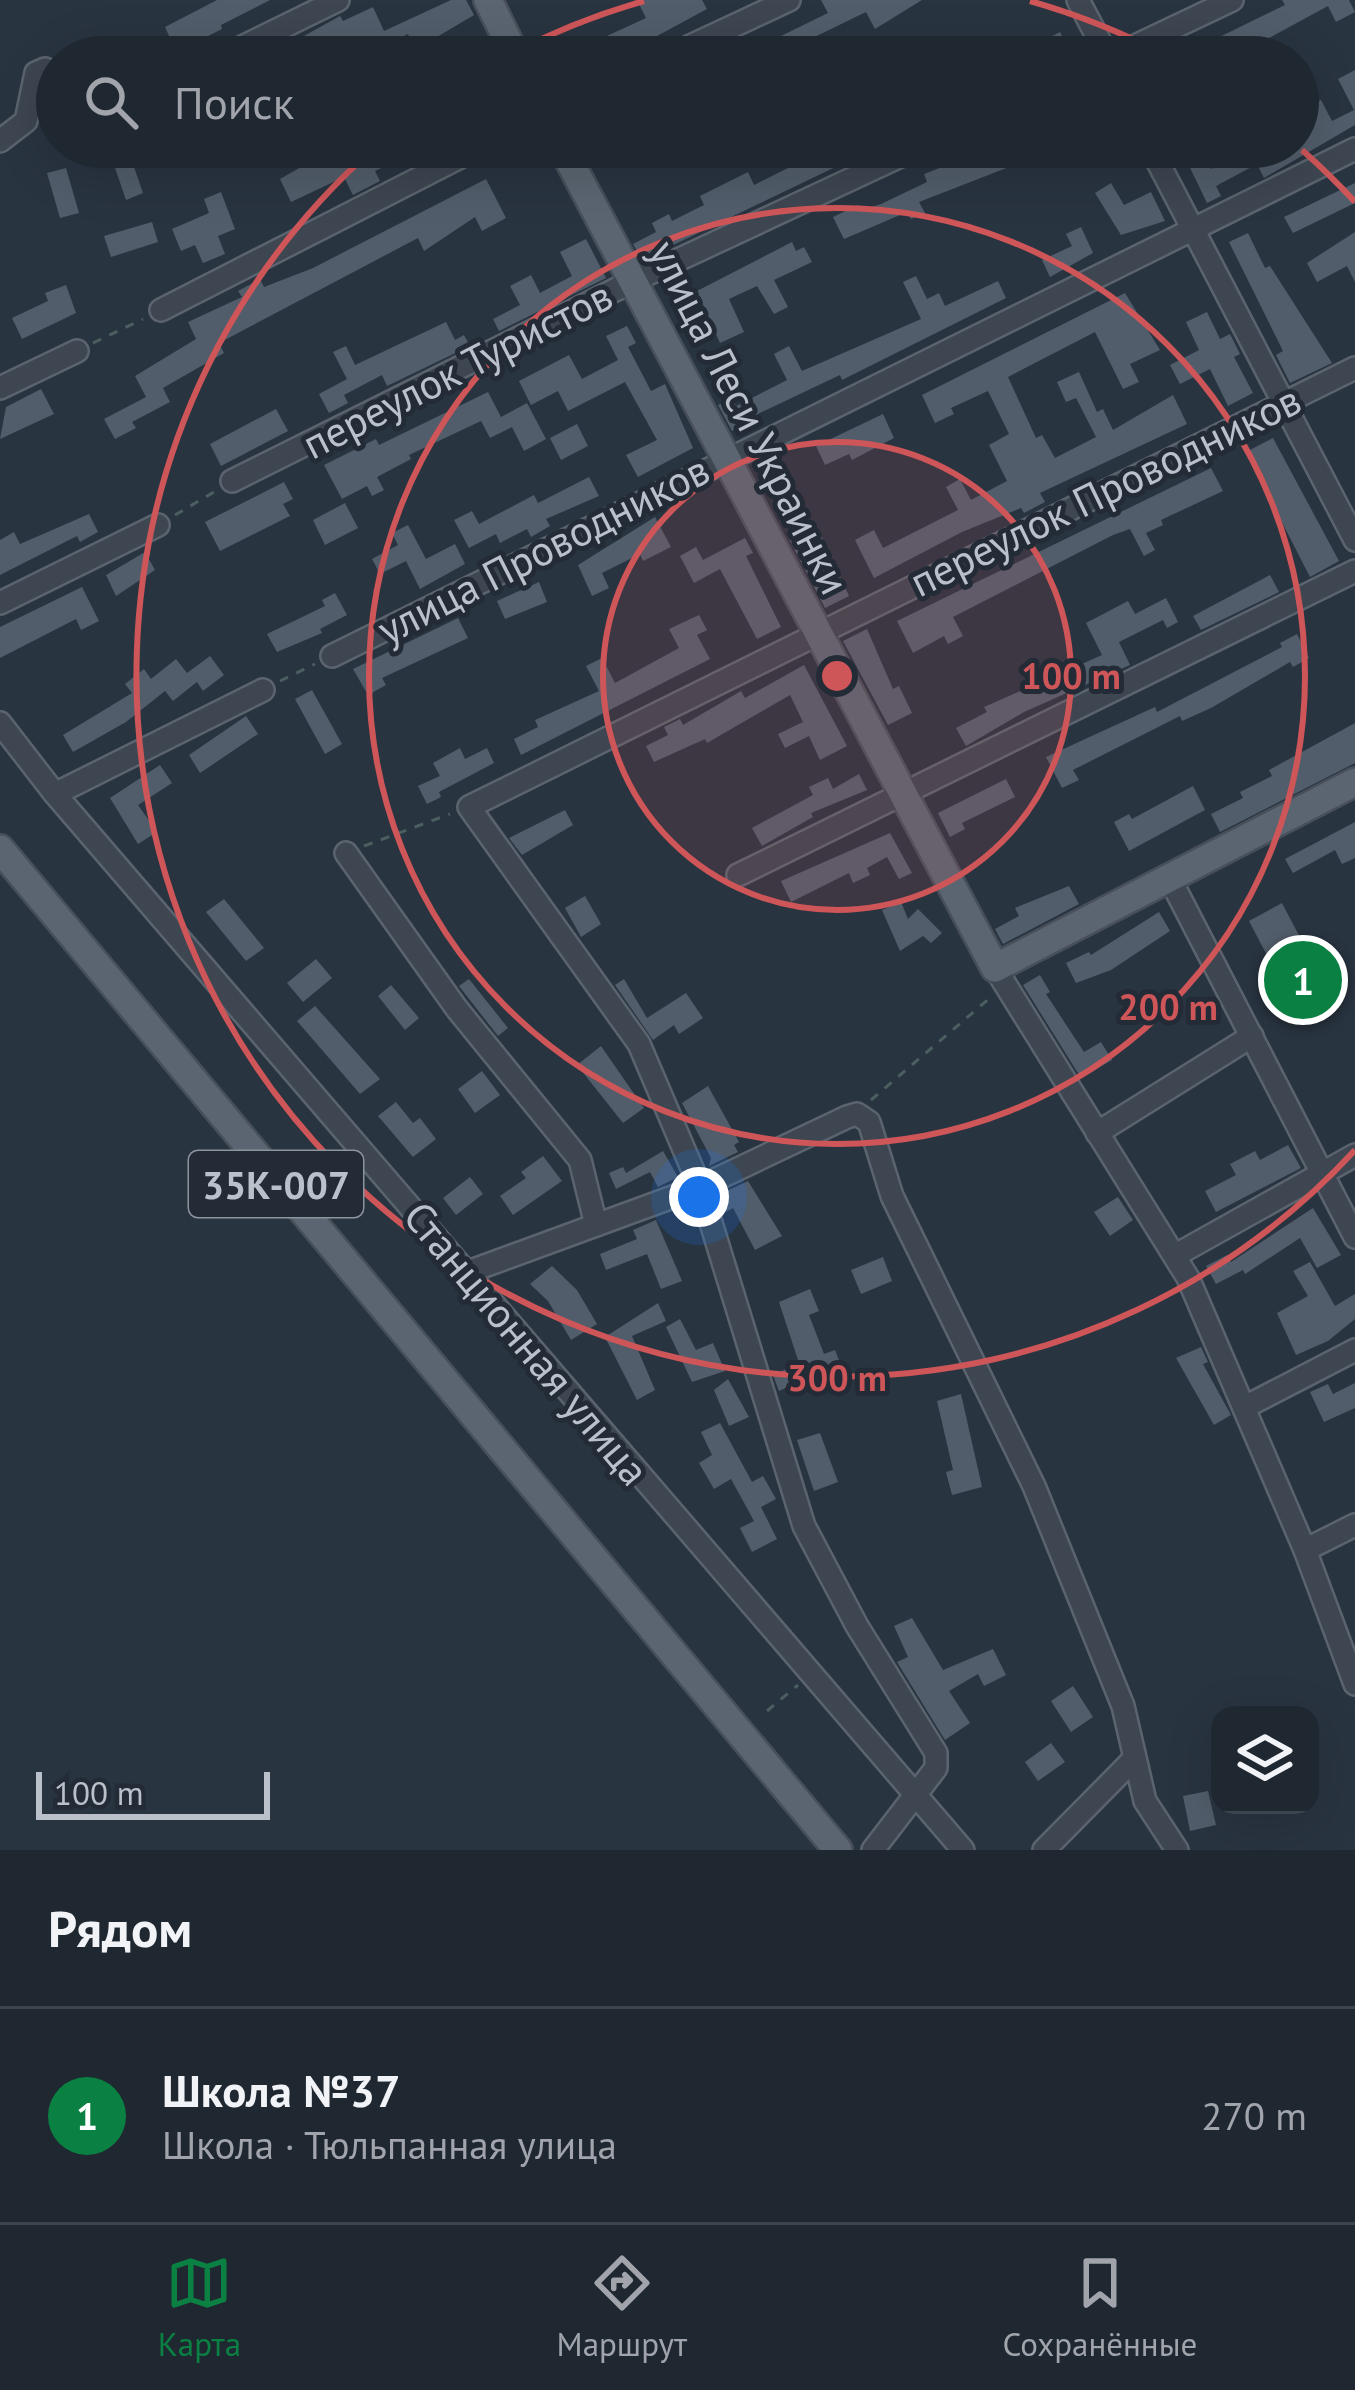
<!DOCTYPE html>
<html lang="ru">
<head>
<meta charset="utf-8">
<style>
	:root { --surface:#1f2731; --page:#2c333d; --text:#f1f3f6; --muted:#a1a5ab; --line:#3c444d; --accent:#0b8043 }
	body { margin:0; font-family:"PT Sans",sans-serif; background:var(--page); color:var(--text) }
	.controls { position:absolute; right:36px; bottom:36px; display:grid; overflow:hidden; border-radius:24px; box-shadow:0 12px 48px #0002 }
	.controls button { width:108px; height:108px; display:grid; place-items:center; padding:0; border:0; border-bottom:3px solid var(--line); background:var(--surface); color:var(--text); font:60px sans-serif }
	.scale { position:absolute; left:36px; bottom:30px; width:234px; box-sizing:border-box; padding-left:12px; border:6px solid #bac1cb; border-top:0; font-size:33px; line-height:42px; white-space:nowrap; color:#bac1cb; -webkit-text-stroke:9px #222b36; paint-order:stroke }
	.you { position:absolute; left:699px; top:1197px; width:42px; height:42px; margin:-30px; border:9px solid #fff; border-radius:50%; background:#1a73e8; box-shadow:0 0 0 18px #1a73e833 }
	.badge { display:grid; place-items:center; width:78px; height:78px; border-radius:50%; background:var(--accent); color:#fff; font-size:39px; font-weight:700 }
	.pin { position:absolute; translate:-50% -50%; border:6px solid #fff; box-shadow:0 3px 12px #0006 }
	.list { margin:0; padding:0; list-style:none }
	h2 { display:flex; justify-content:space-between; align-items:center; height:156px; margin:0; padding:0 48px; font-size:51px }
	h2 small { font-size:39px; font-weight:400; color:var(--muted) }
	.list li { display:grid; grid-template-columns:78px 1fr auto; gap:36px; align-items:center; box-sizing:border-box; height:216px; padding:0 48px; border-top:3px solid var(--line) }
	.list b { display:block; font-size:45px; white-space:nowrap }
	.list p { margin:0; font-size:39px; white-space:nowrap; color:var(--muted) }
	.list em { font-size:39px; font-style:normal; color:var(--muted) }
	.icon { flex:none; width:66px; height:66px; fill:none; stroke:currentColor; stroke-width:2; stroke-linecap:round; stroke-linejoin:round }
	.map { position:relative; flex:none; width:1355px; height:1850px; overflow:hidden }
	.search { position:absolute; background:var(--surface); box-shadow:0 12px 48px #0002; left:36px; right:36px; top:36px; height:132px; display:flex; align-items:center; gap:30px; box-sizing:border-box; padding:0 42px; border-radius:66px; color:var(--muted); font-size:45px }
	.sheet { height:372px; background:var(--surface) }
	nav { display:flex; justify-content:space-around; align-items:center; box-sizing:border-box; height:168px; border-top:3px solid var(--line); background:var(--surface); font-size:33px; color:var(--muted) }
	nav a { display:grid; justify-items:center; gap:6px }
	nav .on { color:var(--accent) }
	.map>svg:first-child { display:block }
	.building { fill:#525d6b }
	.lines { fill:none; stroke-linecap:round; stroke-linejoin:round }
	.minor-casing { stroke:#5b646e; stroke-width:26 }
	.major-casing { stroke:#474f5a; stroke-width:32 }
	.path { stroke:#4b5f61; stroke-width:3; stroke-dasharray:9 9; stroke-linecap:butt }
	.minor { stroke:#3d4651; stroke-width:21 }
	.major { stroke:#5b6571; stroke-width:27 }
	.ring { fill:none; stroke:#ce5659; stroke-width:6 }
	.labels { text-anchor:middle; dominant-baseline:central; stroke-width:10; stroke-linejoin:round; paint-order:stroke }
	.shield { fill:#222b36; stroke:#8c949e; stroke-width:3 }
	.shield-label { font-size:39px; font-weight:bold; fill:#bac1cb }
	.street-label { font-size:42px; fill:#bac1cb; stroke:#222b36 }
	.centre { fill:#ce5659; stroke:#222b36; stroke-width:6 }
	.ring-label { font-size:36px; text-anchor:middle; font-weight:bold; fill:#ce5659; stroke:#222b36; stroke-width:10; stroke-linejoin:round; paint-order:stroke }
</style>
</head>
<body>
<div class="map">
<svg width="1355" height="1850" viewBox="0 0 1355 1850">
	<rect width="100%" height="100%" fill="#293441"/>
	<g class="building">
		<path d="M217,0H270L221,25L222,29L202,39L204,43L178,56L165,27Z"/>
		<path d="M451,0H466L474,15L415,50L408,34L370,53L365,42L337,57H266L340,16L343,21L373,7L384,31Z"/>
		<path d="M637,0H702L707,9L618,57H561L646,18Z"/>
		<path d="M821,0H922L875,29L866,12L798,45L801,51L790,57H738L828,13Z"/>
		<path d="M1282,0H1349L1355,12L1336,22L1328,6L1256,45L1258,50L1245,57H1159L1189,42L1193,50L1285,5Z"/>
		<path d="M1060,32L1071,53L1064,57H1012Z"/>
		<path d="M1355,70V125L1264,178L1257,164L1216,186L1221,196L1207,203L1180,147H1199L1211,169L1252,147H1298V130L1309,124L1302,110L1321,100L1332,121L1354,110L1338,79Z"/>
		<path d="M99,147H127L143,193L126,200L114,165L107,168Z"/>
		<path d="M336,147H400L405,157L375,171L380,181L353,195L344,177L291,202L280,179Z"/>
		<path d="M796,147H809L814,157L833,147H877L642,260L633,244L656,232L652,223L669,214L672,221L704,205L700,196L748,172L754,185L792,166L785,153Z"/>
		<path d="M994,147H1060L919,202L925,213L911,219L907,212L844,239L833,217L858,205L860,211L881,204L927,182L924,174Z"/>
		<path d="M66,168L79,213L60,218L47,173Z"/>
		<path d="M486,179L506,218L482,231L475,217L424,251L418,238L219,343L224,353L163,388L170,402L132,422L136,428L115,439L104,419L146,397L135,376L196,339L188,322L242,297L238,291L260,279L264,287L313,268Z"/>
		<path d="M1111,183L1124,205L1151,192L1165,221L1121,235L1095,193Z"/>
		<path d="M1355,183V203L1293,233L1284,217Z"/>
		<path d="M221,192L235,229L218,236L225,254L203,263L195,245L181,251L172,229L209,213L204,199Z"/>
		<path d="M152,222L158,242L111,257L104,236Z"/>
		<path d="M1081,227L1093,253L1050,277L1042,260L1072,246L1066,234Z"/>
		<path d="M1355,232V282L1347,266L1317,282L1307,263Z"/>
		<path d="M1248,233L1265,268L1270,266L1332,363L1290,383L1276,355L1283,351L1229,242Z"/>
		<path d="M586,239L606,278L499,331L493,319L520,305L510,286L531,275L540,293L572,276L560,252Z"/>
		<path d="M792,242L796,251L804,247L812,262L774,280L788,307L774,314L757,286L729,299L744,332L720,343L697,291Z"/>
		<path d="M916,276L927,299L939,293L945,306L998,281L1006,298L842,380L840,375L743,421L745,425L732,431L718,405L732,399L736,406L787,380L774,354L789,346L802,371L921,319L903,282Z"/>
		<path d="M66,285L76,313L22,339L12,318L48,301L45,293Z"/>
		<path d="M1125,293L1160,350L1130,364L1139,382L1123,389L1095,332L1008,377L1036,438L1042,435L1055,458L1096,437L1076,398L1066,402L1057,382L1079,372L1097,412L1103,409L1113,430L1173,395L1187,424L1040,493L1045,502L1024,513L1021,508L962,532L874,578L855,540L874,530L883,548L958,510L946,487L960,479L971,500L1007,481L989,445L1009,434L988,391L951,408L954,414L935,423L922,395Z"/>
		<path d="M1207,312L1220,339L1230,334L1240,354L1234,357L1253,393L1228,406L1210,369L1180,384L1170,365L1199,350L1186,322Z"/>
		<path d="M446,322L455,340L464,335L470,346L387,386L382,375L344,395L348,403L329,413L319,394L347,379L333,352L346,346L355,365Z"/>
		<path d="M627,326L636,343L628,347L651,391L665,384L693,448L638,477L626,455L657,440L625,382L568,411L558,391L531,405L519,381L569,355L582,379L618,360L606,336Z"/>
		<path d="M41,389L54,414L0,439L6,407Z"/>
		<path d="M488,392L501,417L527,403L546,439L524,451L512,427L490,438L481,421L409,455L411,459L377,477L384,490L372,496L367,486L342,499L324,465L376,439L379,445Z"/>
		<path d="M276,409L288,431L221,466L210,444Z"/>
		<path d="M883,414L894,438L852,460L849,454L825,465L816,446Z"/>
		<path d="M577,424L588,446L561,460L550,438Z"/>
		<path d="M1273,438L1339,561L1310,577L1246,452Z"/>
		<path d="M1211,468L1223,491L1161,520L1163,525L1146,533L1155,550L1144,556L1130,529L1113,535L953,617L963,636L948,644L944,636L913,653L897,621Z"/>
		<path d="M589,477L599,496L546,519L550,526L531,537L527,529L500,543L496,534L469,548L454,520L472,511L479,524L534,495L538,503Z"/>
		<path d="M284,482L293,499L283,504L290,516L220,551L205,522Z"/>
		<path d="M345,503L358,528L325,545L313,520Z"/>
		<path d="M89,514L98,532L80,542L77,536L0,575V540L14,532L20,544Z"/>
		<path d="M655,517L671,547L643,561L640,554L602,573L609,588L592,596L578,565Z"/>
		<path d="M408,525L426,559L455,544L465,564L420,589L406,561L380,574L372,559L398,545L392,533Z"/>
		<path d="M816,525L849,596L825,608L789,539Z"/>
		<path d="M745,538L753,553L746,556L781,627L757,639L720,569L694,583L680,556L696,547L703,560Z"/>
		<path d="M145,552L155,570L116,596L106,575Z"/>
		<path d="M1270,575L1279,592L1201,630L1193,616Z"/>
		<path d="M539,582L547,602L505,619L497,601Z"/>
		<path d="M82,587L99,621L81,630L76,619L0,658V627Z"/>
		<path d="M335,593L347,615L320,629L322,633L277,652L267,634L325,606L322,600Z"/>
		<path d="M1166,598L1178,622L1167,628L1163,620L1119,642L1130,665L1024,712L966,746L956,728L987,712L984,707L1102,655L1086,623L1128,601L1135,614Z"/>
		<path d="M699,615L707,630L697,635L710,659L521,755L514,739L538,727L535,720L599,691L586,666L602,658L615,683L679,648L669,629Z"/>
		<path d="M458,618L468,638L382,678L386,685L368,695L353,669Z"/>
		<path d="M867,629L893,689L899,686L912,713L888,725L843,641Z"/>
		<path d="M1297,634L1309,658L1293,667L1290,662L1211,708L1182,721L1180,716L1073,770L1079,780L1062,788L1046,757L1155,707L1157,712L1282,647L1280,643Z"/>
		<path d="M210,656L224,675L203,691L197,682L173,701L165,691L126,722L73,752L63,735L132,693L125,684L144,669L151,679L176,659L187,673Z"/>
		<path d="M804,665L847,746L820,760L809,736L785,748L778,734L803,722L790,695L707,743L705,739L654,762L646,746L668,735L664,727L680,719L683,725L741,691L745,698Z"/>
		<path d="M312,690L342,744L325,754L295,699Z"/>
		<path d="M246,716L258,734L200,773L189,755Z"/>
		<path d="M1355,723V763L1220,832L1211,814L1243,798L1240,792L1272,776L1269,770Z"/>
		<path d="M460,748L465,759L487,748L494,763L439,792L441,797L427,804L418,786L440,776L433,763Z"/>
		<path d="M160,765L172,783L138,805L157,832L138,844L110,798Z"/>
		<path d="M859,774L867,790L811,813L813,817L762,846L752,828L813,795L809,787L828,778L833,789Z"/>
		<path d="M1006,779L1015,797L962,823L965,829L950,837L938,813Z"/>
		<path d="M1193,786L1205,810L1129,851L1114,822L1129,814L1132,819Z"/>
		<path d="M565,810L573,825L522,855L509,838Z"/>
		<path d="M1355,822V858L1342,864L1335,850L1293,873L1285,859Z"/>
		<path d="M890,833L912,873L899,879L887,857L867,868L870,875L853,883L849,873L791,902L781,881Z"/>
		<path d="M1069,886L1079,904L1003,944L995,929L1019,916L1015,908Z"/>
		<path d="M585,896L601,924L581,937L565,908Z"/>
		<path d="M224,899L264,948L246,961L206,912Z"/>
		<path d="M901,902L908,919L918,909L942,933L931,943L923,936L900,951L882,910Z"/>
		<path d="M1282,903L1329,993L1296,1011L1249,921Z"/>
		<path d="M1159,912L1170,931L1111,970L1076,983L1066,963L1089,952L1091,955Z"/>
		<path d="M316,959L332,978L303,1002L287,983Z"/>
		<path d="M1040,975L1050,992L1046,994L1084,1052L1101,1042L1112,1060L1081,1078L1023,985Z"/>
		<path d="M469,979L508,1028L498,1036L459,986Z"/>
		<path d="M624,979L647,1018L686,993L703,1018L679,1034L674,1025L653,1040L615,985Z"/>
		<path d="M391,985L419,1018L405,1030L378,996Z"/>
		<path d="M315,1006L380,1079L360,1094L297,1021Z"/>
		<path d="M601,1046L644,1108L623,1123L577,1065Z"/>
		<path d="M482,1071L500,1095L475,1113L458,1089Z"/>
		<path d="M708,1086L739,1142L734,1145L738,1152L709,1166L711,1158L682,1103Z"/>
		<path d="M396,1102L413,1123L420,1118L436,1139L413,1157L378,1116Z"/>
		<path d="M1288,1145L1301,1168L1216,1212L1205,1191L1236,1175L1230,1164L1255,1151L1260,1160Z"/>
		<path d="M663,1151L678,1177L658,1187L650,1172L616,1189L609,1173L623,1167L626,1173Z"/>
		<path d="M543,1156L562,1181L513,1215L500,1196L526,1178L521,1172Z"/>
		<path d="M470,1177L483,1194L456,1215L443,1198Z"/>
		<path d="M748,1181L782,1236L755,1250L733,1208L724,1213L718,1195Z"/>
		<path d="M1118,1197L1133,1220L1110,1236L1094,1212Z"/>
		<path d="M1313,1208L1341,1255L1317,1268L1300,1238L1245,1274L1243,1270L1216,1284L1206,1266L1227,1255L1231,1262Z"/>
		<path d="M656,1220L682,1281L661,1289L647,1254L606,1270L600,1254L637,1239L633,1230Z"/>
		<path d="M883,1257L892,1281L861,1294L851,1270Z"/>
		<path d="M1310,1262L1335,1306L1355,1294V1319L1328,1341L1296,1355L1277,1313L1308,1296L1293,1271Z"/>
		<path d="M552,1266L577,1290L597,1324L571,1340L548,1301L530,1284Z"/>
		<path d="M810,1289L819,1311L809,1315L824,1354L835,1350L840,1363L779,1391L773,1375L799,1363L779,1302Z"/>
		<path d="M658,1303L666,1321L632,1336L655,1390L637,1400L605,1337Z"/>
		<path d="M680,1319L696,1350L713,1343L725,1371L692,1382L666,1327Z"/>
		<path d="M1201,1347L1208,1362L1203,1364L1231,1415L1214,1425L1176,1358Z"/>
		<path d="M728,1379L749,1417L729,1426L714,1390Z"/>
		<path d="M1355,1383V1408L1324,1422L1310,1392L1328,1384L1333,1394Z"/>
		<path d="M961,1394L982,1487L952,1495L946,1472L953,1470L937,1401Z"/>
		<path d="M720,1423L752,1482L763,1476L776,1499L761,1507L777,1539L752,1552L740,1528L754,1521L731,1479L714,1489L699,1463L712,1455L701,1432Z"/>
		<path d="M820,1433L838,1482L814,1491L797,1440Z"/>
		<path d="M912,1618L943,1670L993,1649L1006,1675L984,1686L978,1674L949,1691L970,1723L945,1740L897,1662L908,1657L894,1626Z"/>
		<path d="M1073,1686L1093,1717L1071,1732L1051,1701Z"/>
		<path d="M1051,1743L1065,1762L1038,1781L1025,1762Z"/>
		<path d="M1208,1791L1216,1825L1190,1831L1183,1796Z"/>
	</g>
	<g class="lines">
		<defs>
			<g id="minor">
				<path d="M1078,0L1108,57"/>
				<path d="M222,57L338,0"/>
				<path d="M667,57L789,0"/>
				<path d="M1112,57L1232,0"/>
				<path d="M0,141L26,121L36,73L45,69L57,75"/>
				<path d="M1150,147L1355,540"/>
				<path d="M161,310L480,147"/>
				<path d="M0,388L77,351"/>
				<path d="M232,481L633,281L920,147"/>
				<path d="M0,603L158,525"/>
				<path d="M332,656L1355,149"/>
				<path d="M0,723L55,794L963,1850"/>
				<path d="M55,794L263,690"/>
				<path d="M346,853L457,1009L580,1160L596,1225"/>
				<path d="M738,875L1355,571"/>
				<path d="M1170,879L1355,1237"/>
				<path d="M995,968L1188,1278L1305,1550L1355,1684"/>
				<path d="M1097,1133L1252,1036"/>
				<path d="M1176,1255L1355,1155"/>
				<path d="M468,1272L700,1187L847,1117L857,1114L869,1122L892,1196L1034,1486L1123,1706L1145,1801L1177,1850"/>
				<path d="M1245,1407L1355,1350"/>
				<path d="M1305,1550L1355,1525"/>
				<path d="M873,1850L936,1768V1753L857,1626L804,1526L700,1187L639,1044L469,807L1355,368"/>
				<path d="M1044,1850L1131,1762"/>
			</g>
			<g id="major">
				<path d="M488,0L516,57"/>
				<path d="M562,147L995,968L1355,782"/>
				<path d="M0,849L838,1850"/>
			</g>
		</defs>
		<use href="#minor" class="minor-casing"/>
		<use href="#major" class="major-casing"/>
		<g class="path">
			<path d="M93,343L143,319"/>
			<path d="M175,515L214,492"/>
			<path d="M280,681L315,664"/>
			<path d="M364,846L450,814"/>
			<path d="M871,1100L991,997"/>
			<path d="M767,1711L798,1685"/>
		</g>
		<use href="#minor" class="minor"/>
		<use href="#major" class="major"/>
	</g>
	<circle cx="837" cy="676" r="234" fill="#ce5659" fill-opacity=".12"/>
	<g class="ring">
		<circle cx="837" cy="676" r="234"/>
		<circle cx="837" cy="676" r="468"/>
		<path d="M1355 1150A702 702 0 1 1 372 150M507 56A702 702 0 0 1 644 1M1030 1A702 702 0 0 1 1167 56M1302 150A702 702 0 0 1 1355 202"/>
	</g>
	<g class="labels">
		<rect class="shield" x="189" y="1151" width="174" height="66" rx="9"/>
		<g class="shield-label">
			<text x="276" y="1184">35К-007</text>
		</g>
		<g class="street-label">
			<text transform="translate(457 369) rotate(-27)">переулок Туристов</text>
			<text transform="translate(750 417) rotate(63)">улица Леси Украинки</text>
			<text transform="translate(1105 490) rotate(-26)">переулок Проводников</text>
			<text transform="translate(543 549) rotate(-27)">улица Проводников</text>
			<text transform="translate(527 1343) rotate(50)">Станционная улица</text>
		</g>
	</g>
	<circle cx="837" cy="676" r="18" class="centre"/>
	<g class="ring-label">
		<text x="1071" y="689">100 m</text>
		<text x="1168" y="1020">200 m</text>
		<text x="837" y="1391">300 m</text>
	</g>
</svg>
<div class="controls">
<button><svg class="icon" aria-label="layers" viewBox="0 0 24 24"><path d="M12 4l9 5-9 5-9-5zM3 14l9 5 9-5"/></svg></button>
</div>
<div class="scale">100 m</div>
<div class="you"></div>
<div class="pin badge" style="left:1303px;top:980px">1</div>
<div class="search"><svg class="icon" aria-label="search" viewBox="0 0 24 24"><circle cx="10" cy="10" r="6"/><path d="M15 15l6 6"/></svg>Поиск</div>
</div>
<section class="sheet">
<h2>Рядом<small></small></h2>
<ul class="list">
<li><span class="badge">1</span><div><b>Школа №37</b><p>Школа · Тюльпанная улица</p></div><em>270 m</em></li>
</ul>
</section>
<nav>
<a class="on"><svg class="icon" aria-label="map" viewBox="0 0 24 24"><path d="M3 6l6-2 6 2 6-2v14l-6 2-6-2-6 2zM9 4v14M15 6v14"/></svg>Карта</a>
<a><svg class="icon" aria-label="directions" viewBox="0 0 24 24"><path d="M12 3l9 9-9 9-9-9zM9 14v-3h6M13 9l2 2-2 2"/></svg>Маршрут</a>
<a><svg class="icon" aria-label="saved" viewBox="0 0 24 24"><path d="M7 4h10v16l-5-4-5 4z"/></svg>Сохранённые</a>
</nav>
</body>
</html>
